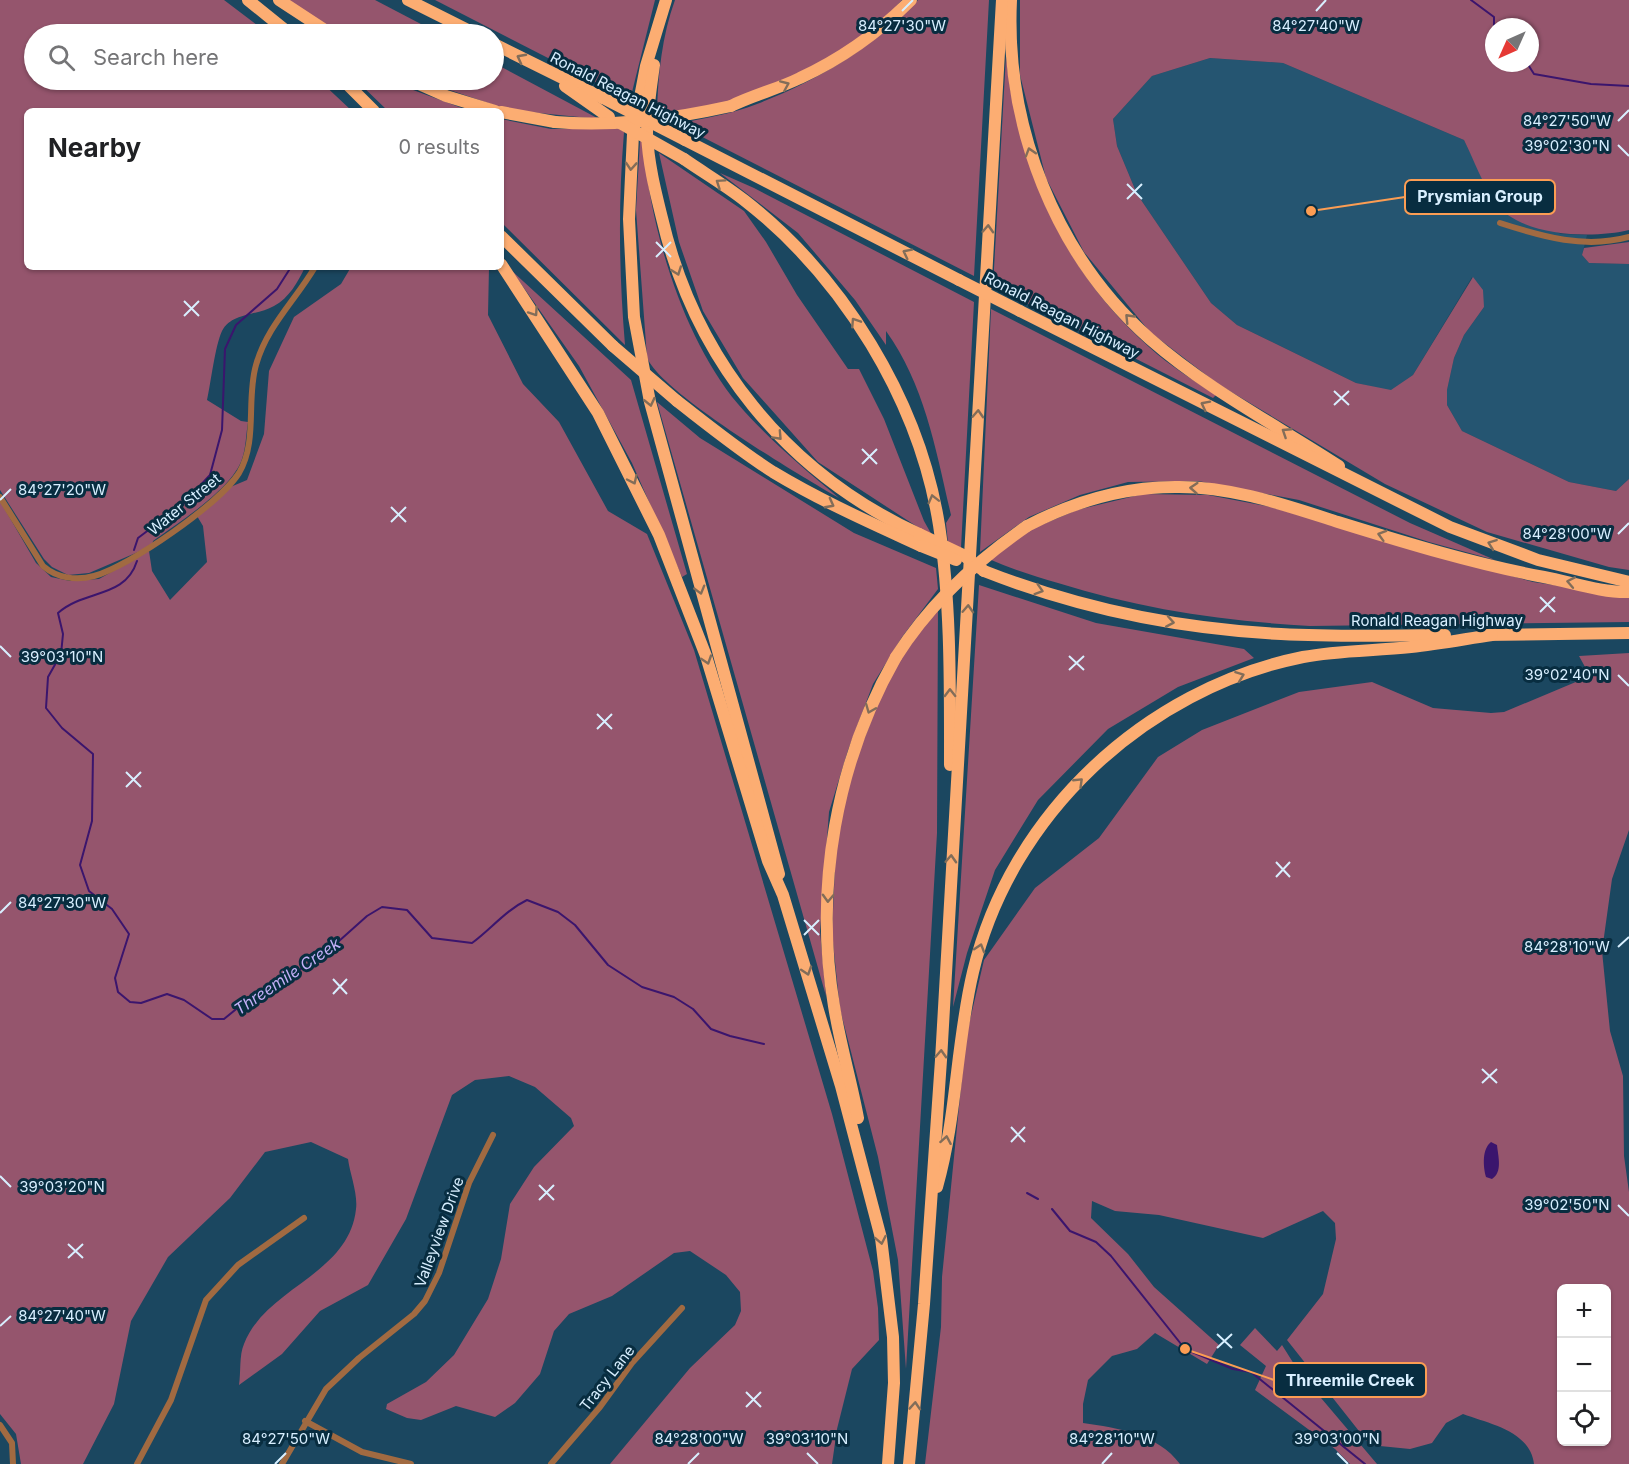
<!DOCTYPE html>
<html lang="en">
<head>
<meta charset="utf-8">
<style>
	:root { --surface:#fff; --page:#f2f2f2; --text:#202124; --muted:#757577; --line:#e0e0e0 }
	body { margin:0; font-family:Inter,sans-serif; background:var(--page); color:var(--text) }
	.controls { position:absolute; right:18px; bottom:18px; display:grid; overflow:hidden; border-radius:9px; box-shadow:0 2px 4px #0004 }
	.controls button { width:54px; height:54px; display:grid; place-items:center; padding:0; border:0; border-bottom:2px solid var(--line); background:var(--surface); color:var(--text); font:30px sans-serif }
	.compass { position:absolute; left:1485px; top:18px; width:54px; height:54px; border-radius:50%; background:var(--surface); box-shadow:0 2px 4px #0004; rotate:225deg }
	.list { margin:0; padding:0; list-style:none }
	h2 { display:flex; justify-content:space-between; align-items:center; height:78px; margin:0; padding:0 24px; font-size:26px }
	h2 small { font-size:20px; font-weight:400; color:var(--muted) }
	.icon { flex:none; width:33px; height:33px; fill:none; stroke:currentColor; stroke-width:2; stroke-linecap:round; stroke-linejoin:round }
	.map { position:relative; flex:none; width:1629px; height:1464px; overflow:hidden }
	.search { position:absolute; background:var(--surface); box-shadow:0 2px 4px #0004; left:24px; top:24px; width:480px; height:66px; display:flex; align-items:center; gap:15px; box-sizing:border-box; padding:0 21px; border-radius:33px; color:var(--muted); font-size:22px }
	.panel { position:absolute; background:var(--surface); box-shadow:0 2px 4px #0004; left:24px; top:108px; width:480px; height:162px; border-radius:9px }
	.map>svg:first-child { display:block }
	.built { fill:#255571 }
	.green { fill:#95556d; fill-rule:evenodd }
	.water { fill:#3b156d }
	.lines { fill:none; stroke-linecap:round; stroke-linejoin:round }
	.stream { stroke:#3b156d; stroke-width:2 }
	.street { stroke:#a16a41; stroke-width:6 }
	.highway { stroke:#fcad72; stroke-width:12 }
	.highway-bridge { stroke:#fcad72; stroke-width:12 }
	.oneway { stroke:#826d59 }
	.ticks { fill:none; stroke:#d8efff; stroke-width:2 }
	.labels { text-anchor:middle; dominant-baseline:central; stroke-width:6; stroke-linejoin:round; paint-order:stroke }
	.street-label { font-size:15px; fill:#d8efff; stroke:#082d40 }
	.water-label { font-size:16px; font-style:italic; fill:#c4b0f8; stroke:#082d40 }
	.ticks-label { font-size:15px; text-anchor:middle; fill:#d8efff; stroke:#082d40; stroke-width:6; stroke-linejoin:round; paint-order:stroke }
	.leader { fill:none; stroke:#fc9d53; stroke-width:2 }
	.callout-dot { fill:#fc9d53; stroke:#082d40; stroke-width:2 }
	.callout { fill:#082d40; stroke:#fc9d53; stroke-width:2 }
	.callout-label { font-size:16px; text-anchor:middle; font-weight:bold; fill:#d8efff }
</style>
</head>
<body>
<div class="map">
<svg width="1629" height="1464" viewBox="0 0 1629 1464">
	<rect width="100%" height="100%" fill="#1b4760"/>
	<path class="built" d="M1210,58L1283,63L1464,140L1495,203L1561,234L1587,235L1582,255L1589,263L1629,264V479L1616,491L1569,482L1462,431L1447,405V390L1454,358L1464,335L1484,307L1472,277L1413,375L1391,391L1356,383L1237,325L1211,303L1137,194L1117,146L1113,119L1152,76Z"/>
	<g class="green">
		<path d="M0,0H224L269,34H34V80H319L352,111H27V267H305C298,282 289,298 274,306C257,316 232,312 222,331C215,346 211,382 207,400L241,421L248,422C246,434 246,448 242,459C232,489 178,523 153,541L152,546L89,573L68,575L52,567L44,559L0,490Z"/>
		<path d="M288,0H375L440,34H339Z"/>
		<path d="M435,0H655L630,100Z"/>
		<path d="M675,0H902C861,46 791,83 733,100C709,107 684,111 660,116L657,113C658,74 662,36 675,0Z"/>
		<path d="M918,0H989L974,276L677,124C704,118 732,114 757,104C817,81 875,46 918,0Z"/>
		<path d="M1020,0H1629V230C1592,239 1519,237 1495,202C1482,183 1474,160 1464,140L1283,63L1210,58L1152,76L1113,119L1117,146L1137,194L1211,303L1237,325L1356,383L1391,390L1413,375L1473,277L1483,290L1484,307L1464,335L1454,358L1447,390V405L1462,431L1569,482L1616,491L1629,479V570L1609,567L1487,532L1385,484L1218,384L1150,332L1084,252L1046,178L1020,75ZM1494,27H1530V63H1494Z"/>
		<path d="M1006,56C1017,167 1065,273 1149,347C1170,366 1193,380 1216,395L1213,398L993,286Z"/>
		<path d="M494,63L599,119L509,110L420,80H494Z"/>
		<path d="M356,80H392L405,87L470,111H388Z"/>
		<path d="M501,119L551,129H619L624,132C618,204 619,273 625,345L501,222Z"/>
		<path d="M640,141L644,144C649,228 684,340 738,404C768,439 803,468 839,498C802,477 658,391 647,357L636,210Z"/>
		<path d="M659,153L744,211L766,242L797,295L848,369H859L884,419L924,521L933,537L818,462L743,378L703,311L679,242Z"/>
		<path d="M720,173L754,188L974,302L961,548L948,543L946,523L951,515C936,451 925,385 886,331V345L855,300L798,233Z"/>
		<path d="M1629,242V264L1589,263L1582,255L1584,248Z"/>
		<path d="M351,267H489L488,315L523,384L559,422L608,511L647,534L694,650L832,1114L873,1271L878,1308L879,1340L852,1369L837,1429L832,1464H610L690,1368L735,1325L741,1311L740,1292L726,1275L690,1251L674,1253L612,1296L569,1314L554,1331L540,1374L515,1403L495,1417L456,1406L421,1420L407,1418L386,1409L387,1404L426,1382L454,1355L488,1299L501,1259L510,1204L534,1167L574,1126L571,1118L535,1087L509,1076L475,1080L452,1095L406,1219L368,1285L320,1311L282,1354L239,1385C241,1373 239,1355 244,1344C266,1287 349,1275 356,1209C358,1194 350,1174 348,1159L311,1142L265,1152L230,1198L168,1257L131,1321L114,1404L83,1464H21L16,1434L0,1414V501L36,563L51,577L70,581L99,579L149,551L152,571L170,600L207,562L203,526L197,516L228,488L247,480L264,434L269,371L294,317L341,284Z"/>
		<path d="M512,271L631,380L687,574L682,577L632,463L579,366Z"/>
		<path d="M991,309L1410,523L1495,560L1429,542L1299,500L1198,481L1128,482L1080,495L1029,517L980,552Z"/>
		<path d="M657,402L700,438L854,533L936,568L938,589L902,637L873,684L848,750L829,812L820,931L826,996Z"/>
		<path d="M1143,494L1208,495L1271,507L1533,582L1629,596V622L1310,626C1224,621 1140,609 1058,583C1035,576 1011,569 989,559L1032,529L1077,510Z"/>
		<path d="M979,585L1096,623L1244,649L1254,658L1178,687L1108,729L1038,800L995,870L967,953L953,1007Z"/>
		<path d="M938,606L937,833L906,1369L898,1260L878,1157L840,1009L832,933L836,844L851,773L880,698L900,660Z"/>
		<path d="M1629,653V830L1612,879L1602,951L1610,1031L1623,1076L1624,1156L1629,1192V1464H1534C1530,1431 1490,1424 1463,1414L1446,1423L1432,1443L1410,1449L1370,1445L1287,1340L1323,1294L1336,1239L1335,1223L1323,1211L1263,1238L1159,1215L1115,1211L1092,1201L1091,1218L1128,1254L1154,1287L1219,1345L1207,1364L1155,1333L1137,1349L1112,1356L1088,1380L1083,1404V1423C1118,1428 1158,1434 1180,1464H925L941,1327L942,1277L966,1037L984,960L1035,888L1099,838L1158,757L1202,730L1299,692L1372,682L1433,708L1491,713L1504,712L1590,676L1579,656ZM1562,1288H1606V1442H1562Z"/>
		<path d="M1255,1328L1277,1351L1282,1345L1299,1372L1377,1464H1350L1335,1449L1255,1390L1266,1366L1240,1345Z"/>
	</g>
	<path class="water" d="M1491,1142L1497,1145C1498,1156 1503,1172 1492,1179L1486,1177C1483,1166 1482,1149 1491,1142Z"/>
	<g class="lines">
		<g class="stream">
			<path d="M1471,0L1494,17V27"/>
			<path d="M1527,63L1534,74L1591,84L1629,86"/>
			<path d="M134,550L138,538L183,504L210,475L222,430L225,349L236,325L277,289L291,267"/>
			<path d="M137,561C125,599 85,589 58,613L63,634L61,654L48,677L46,708L62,728L93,754L92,821L80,865L89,891L112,909L129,934L115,978L118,992L130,1002L141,1003L167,994L184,1000L212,1019H224L251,997L320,958L367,916L382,907L407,910L432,938L472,943C491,929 506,910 527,900L558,912L575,925L608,965L642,987L674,997L693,1009L711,1029L730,1036L764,1044"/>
			<path d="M1027,1193L1038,1199"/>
			<path d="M1052,1209L1070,1231L1096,1242L1111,1256L1185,1349L1233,1369L1251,1372L1365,1464"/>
		</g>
		<g class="street">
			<path d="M1500,223C1543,237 1585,249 1629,237"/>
			<path d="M0,497L43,566C57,578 76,581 94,576C130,566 219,504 239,473C258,441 246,399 256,365C267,326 295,301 315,267"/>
			<path d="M305,1421L362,1452L411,1464"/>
			<path d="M0,1425L12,1443L13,1464"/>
			<path d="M137,1464L171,1400L206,1300L238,1265L304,1218"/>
			<path d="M282,1464L326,1389L359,1358L414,1314L425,1301L439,1273L469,1183L493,1135"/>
			<path d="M551,1464L600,1407L632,1363L682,1308"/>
		</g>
		<g class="highway">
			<path d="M248,0L290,34"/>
			<path d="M279,0L331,34"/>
			<path d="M408,0L476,34"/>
			<path d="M666,0L646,66L633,134L629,219L634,317L650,402L779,874"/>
			<path d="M1011,0C1005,126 1055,255 1150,339C1207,389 1276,425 1339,466"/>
			<path d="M494,44L603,98"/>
			<path d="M654,65C651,87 647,111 647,133C648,162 655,190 662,218C695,360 787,473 919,534"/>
			<path d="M343,80L374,111"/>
			<path d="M410,80L446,96L495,111"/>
			<path d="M565,86L609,117"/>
			<path d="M731,106C753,95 778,89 800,78C841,59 879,32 911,0"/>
			<path d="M501,112L555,122"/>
			<path d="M685,140L959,280"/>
			<path d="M684,159C704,173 725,185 744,200C843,277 919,400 939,525C951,604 950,685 950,765"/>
			<path d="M501,236L613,346"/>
			<path d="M501,264L598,413L659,535L706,656L768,861L783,895L841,1086L881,1238L893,1337L894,1383L888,1464"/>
			<path d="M1020,311L1450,527L1538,560L1629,582"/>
			<path d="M677,401C708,425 740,451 773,472C821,501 871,523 921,546"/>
			<path d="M1027,526C1073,502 1122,487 1175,487C1231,486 1285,505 1338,522C1406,543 1475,564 1544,577C1571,582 1602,593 1629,592"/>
			<path d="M984,571C1078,608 1180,629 1281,634C1336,637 1391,636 1445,635"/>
			<path d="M1484,635L1629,633"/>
			<path d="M858,1118C851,1080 840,1044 834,1006C814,887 836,762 896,657"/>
			<path d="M937,1187C957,1117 956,1043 973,972C1010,815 1145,689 1303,657C1339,650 1375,651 1411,647C1438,644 1465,639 1492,635"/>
			<path d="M909,1464L924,1304L941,1060L1002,0"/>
		</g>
		<g class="highway-bridge">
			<path d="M603,98L685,140"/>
			<path d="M555,122C615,127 672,119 731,106"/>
			<path d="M620,123L684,159"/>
			<path d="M959,280L1020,311"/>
			<path d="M613,346L677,401"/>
			<path d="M919,534L963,555L984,571"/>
			<path d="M921,546L956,560"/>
			<path d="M896,657C930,603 975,562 1027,526"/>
		</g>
	</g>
	<defs><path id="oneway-chevron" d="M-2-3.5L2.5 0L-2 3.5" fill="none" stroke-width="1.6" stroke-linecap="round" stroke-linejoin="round" transform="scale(1.5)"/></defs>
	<g class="oneway">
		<use href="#oneway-chevron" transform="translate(521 58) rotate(-152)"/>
		<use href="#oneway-chevron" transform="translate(785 85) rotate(-23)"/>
		<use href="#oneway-chevron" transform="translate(1030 152) rotate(-107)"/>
		<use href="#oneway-chevron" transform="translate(631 166) rotate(94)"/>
		<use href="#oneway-chevron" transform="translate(720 183) rotate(-146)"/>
		<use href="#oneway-chevron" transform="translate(988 229) rotate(-87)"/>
		<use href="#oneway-chevron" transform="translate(907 253) rotate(-153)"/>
		<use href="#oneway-chevron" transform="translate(677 271) rotate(70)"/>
		<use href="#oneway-chevron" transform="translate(534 312) rotate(56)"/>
		<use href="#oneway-chevron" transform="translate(1129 318) rotate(-134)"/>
		<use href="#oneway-chevron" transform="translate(855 322) rotate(-123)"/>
		<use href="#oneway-chevron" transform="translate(650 402) rotate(77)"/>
		<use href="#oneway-chevron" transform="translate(1205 405) rotate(-153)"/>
		<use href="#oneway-chevron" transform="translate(978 414) rotate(-87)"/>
		<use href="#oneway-chevron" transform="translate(1286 432) rotate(-147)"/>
		<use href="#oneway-chevron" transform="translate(778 436) rotate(47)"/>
		<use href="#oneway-chevron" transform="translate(633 480) rotate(65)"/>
		<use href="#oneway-chevron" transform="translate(1194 488) rotate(-176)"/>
		<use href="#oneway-chevron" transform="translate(933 499) rotate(-104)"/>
		<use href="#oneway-chevron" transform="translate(830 504) rotate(28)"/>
		<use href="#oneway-chevron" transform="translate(1382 535) rotate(-164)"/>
		<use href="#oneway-chevron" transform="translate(1492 544) rotate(-160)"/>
		<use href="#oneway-chevron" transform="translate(1571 582) rotate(-169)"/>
		<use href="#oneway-chevron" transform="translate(700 590) rotate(74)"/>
		<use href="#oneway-chevron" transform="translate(1039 590) rotate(17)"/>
		<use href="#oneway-chevron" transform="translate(968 609) rotate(-87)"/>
		<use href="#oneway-chevron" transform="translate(1170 622) rotate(10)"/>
		<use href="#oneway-chevron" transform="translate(707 660) rotate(72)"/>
		<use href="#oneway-chevron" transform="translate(1240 676) rotate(-21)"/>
		<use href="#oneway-chevron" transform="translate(950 693) rotate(-91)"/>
		<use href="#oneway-chevron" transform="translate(870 709) rotate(112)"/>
		<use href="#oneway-chevron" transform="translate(1079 782) rotate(-44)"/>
		<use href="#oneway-chevron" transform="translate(951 859) rotate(-87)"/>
		<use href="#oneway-chevron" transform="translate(828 898) rotate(92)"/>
		<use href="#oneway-chevron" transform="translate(980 948) rotate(-73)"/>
		<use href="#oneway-chevron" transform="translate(807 971) rotate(72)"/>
		<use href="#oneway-chevron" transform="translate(941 1054) rotate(-87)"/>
		<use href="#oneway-chevron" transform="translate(946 1140) rotate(-80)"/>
		<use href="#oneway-chevron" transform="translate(881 1240) rotate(79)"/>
		<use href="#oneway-chevron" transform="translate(915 1406) rotate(-86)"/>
	</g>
	<path class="ticks" d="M902,11L913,0M1316,11L1326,0M1618,121L1629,110M1618,145L1629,156M1127,184L1142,199M1127,199L1142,184M656,242L671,257M656,257L671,242M184,301L199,316M184,316L199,301M1334,391L1349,405M1334,405L1349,391M862,449L877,464M862,464L877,449M0,500L11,489M391,507L406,522M391,522L406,507M1618,534L1629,523M1540,597L1555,612M1540,612L1555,597M0,646L11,657M1069,656L1084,670M1069,670L1084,656M1618,675L1629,686M597,714L612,729M597,729L612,714M126,772L141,787M126,787L141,772M1276,862L1290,877M1276,877L1290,862M0,913L11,902M804,920L819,935M804,935L819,920M1618,947L1629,937M333,979L347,994M333,994L347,979M1482,1069L1497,1083M1482,1083L1497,1069M1011,1127L1025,1142M1011,1142L1025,1127M0,1176L11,1187M539,1185L554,1200M539,1200L554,1185M1618,1205L1629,1216M68,1244L83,1258M68,1258L83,1244M0,1326L11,1316M1217,1334L1232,1348M1217,1348L1232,1334M746,1392L761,1407M746,1407L761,1392M807,1453L818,1464M1337,1453L1348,1464M275,1464L286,1453M688,1464L699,1453M1102,1464L1112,1453"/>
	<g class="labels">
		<g class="street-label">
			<text transform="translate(628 95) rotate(27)">Ronald Reagan Highway</text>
			<text transform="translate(1062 315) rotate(27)">Ronald Reagan Highway</text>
			<text transform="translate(184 504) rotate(-39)">Water Street</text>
			<text x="1437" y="620">Ronald Reagan Highway</text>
			<text transform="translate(439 1232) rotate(-70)">Valleyview Drive</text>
			<text transform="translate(607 1378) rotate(-52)">Tracy Lane</text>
		</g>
		<g class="water-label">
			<text transform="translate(287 976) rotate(-34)">Threemile Creek</text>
		</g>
	</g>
	<g class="ticks-label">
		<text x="902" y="31">84°27'30"W</text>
		<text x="1316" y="31">84°27'40"W</text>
		<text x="1567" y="126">84°27'50"W</text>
		<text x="1567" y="151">39°02'30"N</text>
		<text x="62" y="495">84°27'20"W</text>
		<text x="1567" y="539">84°28'00"W</text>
		<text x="62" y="662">39°03'10"N</text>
		<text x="1567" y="680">39°02'40"N</text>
		<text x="62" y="908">84°27'30"W</text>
		<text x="1567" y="952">84°28'10"W</text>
		<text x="62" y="1192">39°03'20"N</text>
		<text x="1567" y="1210">39°02'50"N</text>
		<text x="62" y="1321">84°27'40"W</text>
		<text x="286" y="1444">84°27'50"W</text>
		<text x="699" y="1444">84°28'00"W</text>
		<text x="1112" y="1444">84°28'10"W</text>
		<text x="807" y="1444">39°03'10"N</text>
		<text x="1337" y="1444">39°03'00"N</text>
	</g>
	<path class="leader" d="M1311 211L1405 197M1185 1349L1274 1380"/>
	<g class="callout-dot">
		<circle cx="1311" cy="211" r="6"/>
		<circle cx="1185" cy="1349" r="6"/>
	</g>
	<g class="callout">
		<rect x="1405" y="180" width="150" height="34" rx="6"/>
		<rect x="1274" y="1363" width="152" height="34" rx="6"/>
	</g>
	<g class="callout-label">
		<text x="1480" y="202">Prysmian Group</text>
		<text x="1350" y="1386">Threemile Creek</text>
	</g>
</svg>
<div class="controls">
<button>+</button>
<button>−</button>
<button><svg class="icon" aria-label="locate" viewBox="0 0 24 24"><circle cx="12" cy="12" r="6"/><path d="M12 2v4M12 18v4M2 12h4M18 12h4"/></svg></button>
</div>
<svg class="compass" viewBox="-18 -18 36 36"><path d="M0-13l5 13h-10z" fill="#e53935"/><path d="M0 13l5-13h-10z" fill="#757577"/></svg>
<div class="search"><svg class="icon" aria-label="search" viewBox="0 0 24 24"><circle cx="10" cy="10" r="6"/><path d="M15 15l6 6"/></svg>Search here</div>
<section class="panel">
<h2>Nearby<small>0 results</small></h2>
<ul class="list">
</ul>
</section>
</div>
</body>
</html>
